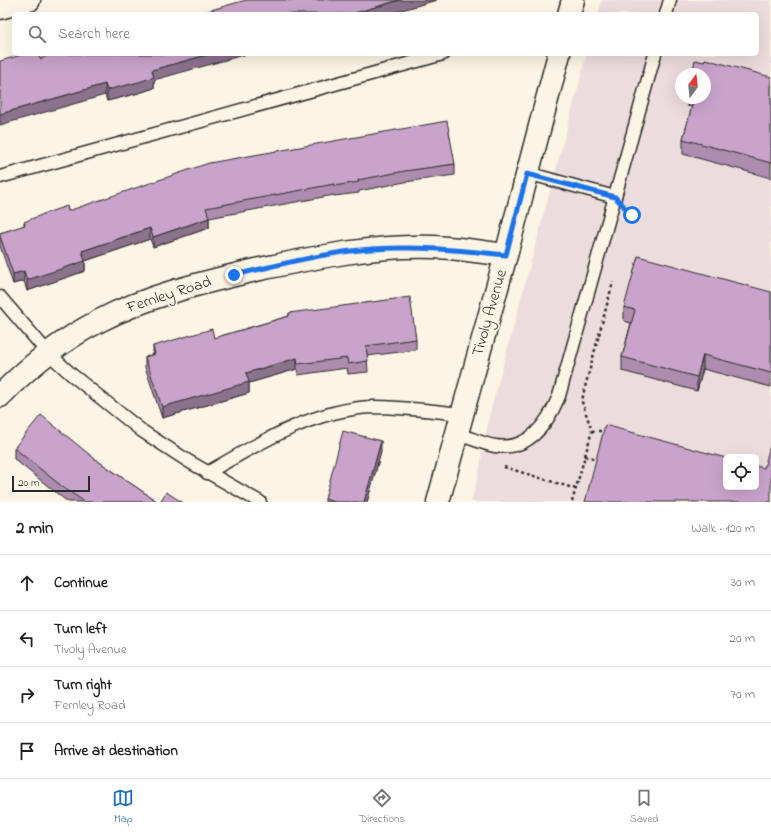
<!DOCTYPE html>
<html lang="en">
<head>
<meta charset="utf-8">
<style>
	:root { --surface:#fff; --page:#f6f6f6; --text:#202124; --muted:#757577; --line:#e0e0e0; --accent:#1f6fb2 }
	body { margin:0; font-family:"Indie Flower",sans-serif; background:var(--page); color:var(--text) }
	.controls { position:absolute; right:12px; bottom:12px; display:grid; overflow:hidden; border-radius:6px; box-shadow:0 4px 16px #0002 }
	.controls button { width:36px; height:36px; display:grid; place-items:center; padding:0; border:0; border-bottom:1px solid var(--line); background:var(--surface); color:var(--text); font:20px sans-serif }
	.compass { position:absolute; left:675px; top:68px; width:36px; height:36px; border-radius:50%; background:var(--surface); box-shadow:0 4px 16px #0002; rotate:15deg }
	.scale { position:absolute; left:12px; bottom:10px; width:78px; box-sizing:border-box; padding-left:4px; border:2px solid #2b2b2b; border-top:0; font-size:11px; line-height:14px; white-space:nowrap; color:#2b2b2b; -webkit-text-stroke:3px #fcf5e5; paint-order:stroke }
	.stop { position:absolute; width:12px; height:12px; margin:-9px; border:3px solid #1a73e8; border-radius:50%; background:#fff }
	.stop.end { background:#1a73e8; border-color:#fff; box-shadow:0 1px 4px #0008 }
	.list { margin:0; padding:0; list-style:none }
	h2 { display:flex; justify-content:space-between; align-items:center; height:52px; margin:0; padding:0 16px; font-size:17px }
	h2 small { font-size:13px; font-weight:400; color:var(--muted) }
	.list li { display:grid; grid-template-columns:26px 1fr auto; gap:12px; align-items:center; box-sizing:border-box; height:56px; padding:0 16px; border-top:1px solid var(--line) }
	.list b { display:block; font-size:15px; white-space:nowrap }
	.list p { margin:0; font-size:13px; white-space:nowrap; color:var(--muted) }
	.list em { font-size:13px; font-style:normal; color:var(--muted) }
	.icon { flex:none; width:22px; height:22px; fill:none; stroke:currentColor; stroke-width:2; stroke-linecap:round; stroke-linejoin:round }
	.map { position:relative; flex:none; width:771px; height:502px; overflow:hidden }
	.search { position:absolute; background:var(--surface); box-shadow:0 4px 16px #0002; left:12px; right:12px; top:12px; height:44px; display:flex; align-items:center; gap:10px; box-sizing:border-box; padding:0 14px; border-radius:6px; color:var(--muted); font-size:15px }
	.sheet { height:276px; background:var(--surface) }
	nav { display:flex; justify-content:space-around; align-items:center; box-sizing:border-box; height:56px; border-top:1px solid var(--line); background:var(--surface); font-size:11px; color:var(--muted) }
	nav a { display:grid; justify-items:center; gap:2px }
	nav .on { color:var(--accent) }
	.map>svg:first-child { display:block }
	.built { fill:#eddcdd; fill-rule:evenodd }
	.lines { fill:none; stroke-linecap:round; stroke-linejoin:round }
	.lane-casing { stroke:#2b2b2b; stroke-width:15 }
	.street-casing { stroke:#2b2b2b; stroke-width:25 }
	.secondary-casing { stroke:#2b2b2b; stroke-width:25 }
	.path { stroke:#2b2b2b; stroke-width:2.5; stroke-dasharray:3 3; stroke-linecap:butt }
	.lane { stroke:#fcf5e5; stroke-width:12 }
	.street { stroke:#fcf5e5; stroke-width:22 }
	.secondary { stroke:#fcf5e5; stroke-width:22 }
	.wall { fill:#ad8caf; stroke:#2b2b2b }
	.shaded-wall { fill:#8d728e; stroke:#2b2b2b }
	.building { fill:#c9a3cb; stroke:#2b2b2b }
	.route { stroke:#1a73e8; stroke-width:5 }
	.labels { text-anchor:middle; dominant-baseline:central; stroke-width:3.5; stroke-linejoin:round; paint-order:stroke }
	.street-label { font-size:16px; fill:#2b2b2b; stroke:#fcf5e5 }
</style>
</head>
<body>
<div class="map">
<svg width="771" height="502" viewBox="0 0 771 502">
	<rect width="100%" height="100%" fill="#fcf5e5"/>
	<filter id="ink" filterUnits="userSpaceOnUse"><feTurbulence type="fractalNoise" baseFrequency=".025" numOctaves="2"/><feDisplacementMap in="SourceGraphic" scale="8" xChannelSelector="R" yChannelSelector="G"/><feConvolveMatrix kernelMatrix="1 2 1 2 8 2 1 2 1" color-interpolation-filters="sRGB"/></filter>
	<g filter="url(#ink)">
		<path class="built" d="M602,0H771V502H471L478,477L489,417L587,54H757V14H598ZM681,74H705V98H681ZM726,457H756V487H726Z"/>
		<g class="lines">
			<defs>
				<g id="lane">
					<path d="M666,14L670,0"/>
					<path d="M527,173L615,197"/>
					<path d="M0,177L443,54"/>
					<path d="M0,297L48,353L71,374L142,431L188,461L260,502"/>
					<path d="M457,434C469,437 483,444 495,446C529,451 548,423 559,396L655,54"/>
					<path d="M207,473C257,444 314,409 373,407C403,407 432,411 462,414"/>
				</g>
				<g id="street">
					<path d="M0,8L29,0"/>
					<path d="M0,396C29,366 62,340 99,321C149,295 205,282 260,269C317,257 375,245 434,247C458,248 482,252 506,255"/>
				</g>
				<g id="secondary">
					<path d="M569,14L573,0"/>
					<path d="M438,502L506,255L559,54"/>
				</g>
			</defs>
			<use href="#lane" class="lane-casing"/>
			<use href="#street" class="street-casing"/>
			<use href="#secondary" class="secondary-casing"/>
			<g class="path">
				<path d="M592,431H607"/>
				<path d="M585,456L600,460"/>
				<path d="M504,467L576,489"/>
				<path d="M572,502L592,431L582,402L584,391L613,282"/>
			</g>
			<use href="#lane" class="lane"/>
			<use href="#street" class="street"/>
			<use href="#secondary" class="secondary"/>
		</g>
		<g class="wall">
			<path d="M50,56L154,80V88L139,93L107,101L105,95L40,59Z"/>
			<path d="M771,77V178L683,154V139L692,107L687,106V98H705Z"/>
			<path d="M455,164V175L405,182L359,191V193L334,196V195L209,218V228L153,247L150,239L85,261V271L27,291L24,281L13,284L0,246V233L24,226V222L68,211Z"/>
			<path d="M771,292V387L703,369L697,391L622,371V357L631,323L624,321V307Z"/>
			<path d="M289,313L416,339V350L367,356L368,372L348,374L347,368L298,375L297,369L249,383V393L162,418L145,367V357L153,354V346L214,338L289,316Z"/>
			<path d="M14,448L95,459L158,502H69L64,499L14,459Z"/>
			<path d="M381,452L367,502H325V499Z"/>
		</g>
		<g class="shaded-wall">
			<path d="M400,0H437L388,14H351Z"/>
			<path d="M210,54H247L154,80V88L139,93L107,101V90L152,70Z"/>
			<path d="M105,84V95L0,125V114Z"/>
			<path d="M209,218V228L153,247V237Z"/>
			<path d="M150,228V239L85,261V271L27,291V280L82,251Z"/>
			<path d="M24,271V281L13,284V274Z"/>
			<path d="M703,355V369L697,391V377Z"/>
			<path d="M297,358V369L249,383V393L162,418V407L246,373Z"/>
			<path d="M381,441V452L367,502H364Z"/>
		</g>
		<g class="building">
			<path d="M246,0H400L351,14H197Z"/>
			<path d="M25,54H39L40,59L49,55L50,56L58,54H210L152,70L154,77L139,82L107,90L105,84L0,114V61Z"/>
			<path d="M705,59L771,77V163L683,139L694,98H705V74H692L695,60L704,62Z"/>
			<path d="M447,121L455,164L405,171L358,180L359,182L334,186V184L206,208L209,218L153,237L150,228L82,251L85,261L27,280L24,271L13,274L0,236V233L25,225L24,222L46,213L67,206L68,211L209,163Z"/>
			<path d="M638,256L771,292V373L703,355L697,377L622,357L635,310L624,307Z"/>
			<path d="M410,297L416,339L366,346L368,361L348,364L347,358L298,364L297,358L246,373L249,382L162,407L145,357L155,354L153,346L212,329L214,338L289,316V313Z"/>
			<path d="M41,415L95,459L158,502H85L64,488L14,448Z"/>
			<path d="M605,425L726,458V487H756V466L764,468L771,442V502H585Z"/>
			<path d="M343,431L381,441L364,502H335L325,499Z"/>
			<path d="M166,492L182,502H160Z"/>
		</g>
	</g>
	<g class="lines" filter="url(#ink)">
		<path class="route" d="M234,275C280,265 326,252 372,249C417,246 461,250 506,255L527,174L615,197L632,215"/>
	</g>
	<g class="labels">
		<g class="street-label">
			<text transform="translate(169 295) rotate(-18)">Fernley Road</text>
			<text transform="translate(490 313) rotate(-74)">Tivoly Avenue</text>
		</g>
	</g>
</svg>
<div class="controls">
<button><svg class="icon" aria-label="locate" viewBox="0 0 24 24"><circle cx="12" cy="12" r="6"/><path d="M12 2v4M12 18v4M2 12h4M18 12h4"/></svg></button>
</div>
<svg class="compass" viewBox="-18 -18 36 36"><path d="M0-13l5 13h-10z" fill="#e53935"/><path d="M0 13l5-13h-10z" fill="#757577"/></svg>
<div class="scale">20 m</div>
<div class="stop" style="left:632px;top:215px"></div>
<div class="stop end" style="left:234px;top:275px"></div>
<div class="search"><svg class="icon" aria-label="search" viewBox="0 0 24 24"><circle cx="10" cy="10" r="6"/><path d="M15 15l6 6"/></svg>Search here</div>
</div>
<section class="sheet">
<h2>2 min<small>Walk · 120 m</small></h2>
<ul class="list">
<li><svg class="icon" aria-label="ahead" viewBox="0 0 24 24"><path d="M12 20V5M6 11l6-6 6 6"/></svg><div><b>Continue</b></div><em>30 m</em></li>
<li><svg class="icon" aria-label="left" viewBox="0 0 24 24"><path d="M17 20v-9H6M10 6l-5 5 5 5"/></svg><div><b>Turn left</b><p>Tivoly Avenue</p></div><em>20 m</em></li>
<li><svg class="icon" aria-label="right" viewBox="0 0 24 24"><path d="M7 20v-9h11M14 6l5 5-5 5"/></svg><div><b>Turn right</b><p>Fernley Road</p></div><em>70 m</em></li>
<li><svg class="icon" aria-label="arrive" viewBox="0 0 24 24"><path d="M6 21V4h12l-3 4 3 4H6"/></svg><div><b>Arrive at destination</b></div></li>
</ul>
</section>
<nav>
<a class="on"><svg class="icon" aria-label="map" viewBox="0 0 24 24"><path d="M3 6l6-2 6 2 6-2v14l-6 2-6-2-6 2zM9 4v14M15 6v14"/></svg>Map</a>
<a><svg class="icon" aria-label="directions" viewBox="0 0 24 24"><path d="M12 3l9 9-9 9-9-9zM9 14v-3h6M13 9l2 2-2 2"/></svg>Directions</a>
<a><svg class="icon" aria-label="saved" viewBox="0 0 24 24"><path d="M7 4h10v16l-5-4-5 4z"/></svg>Saved</a>
</nav>
</body>
</html>
